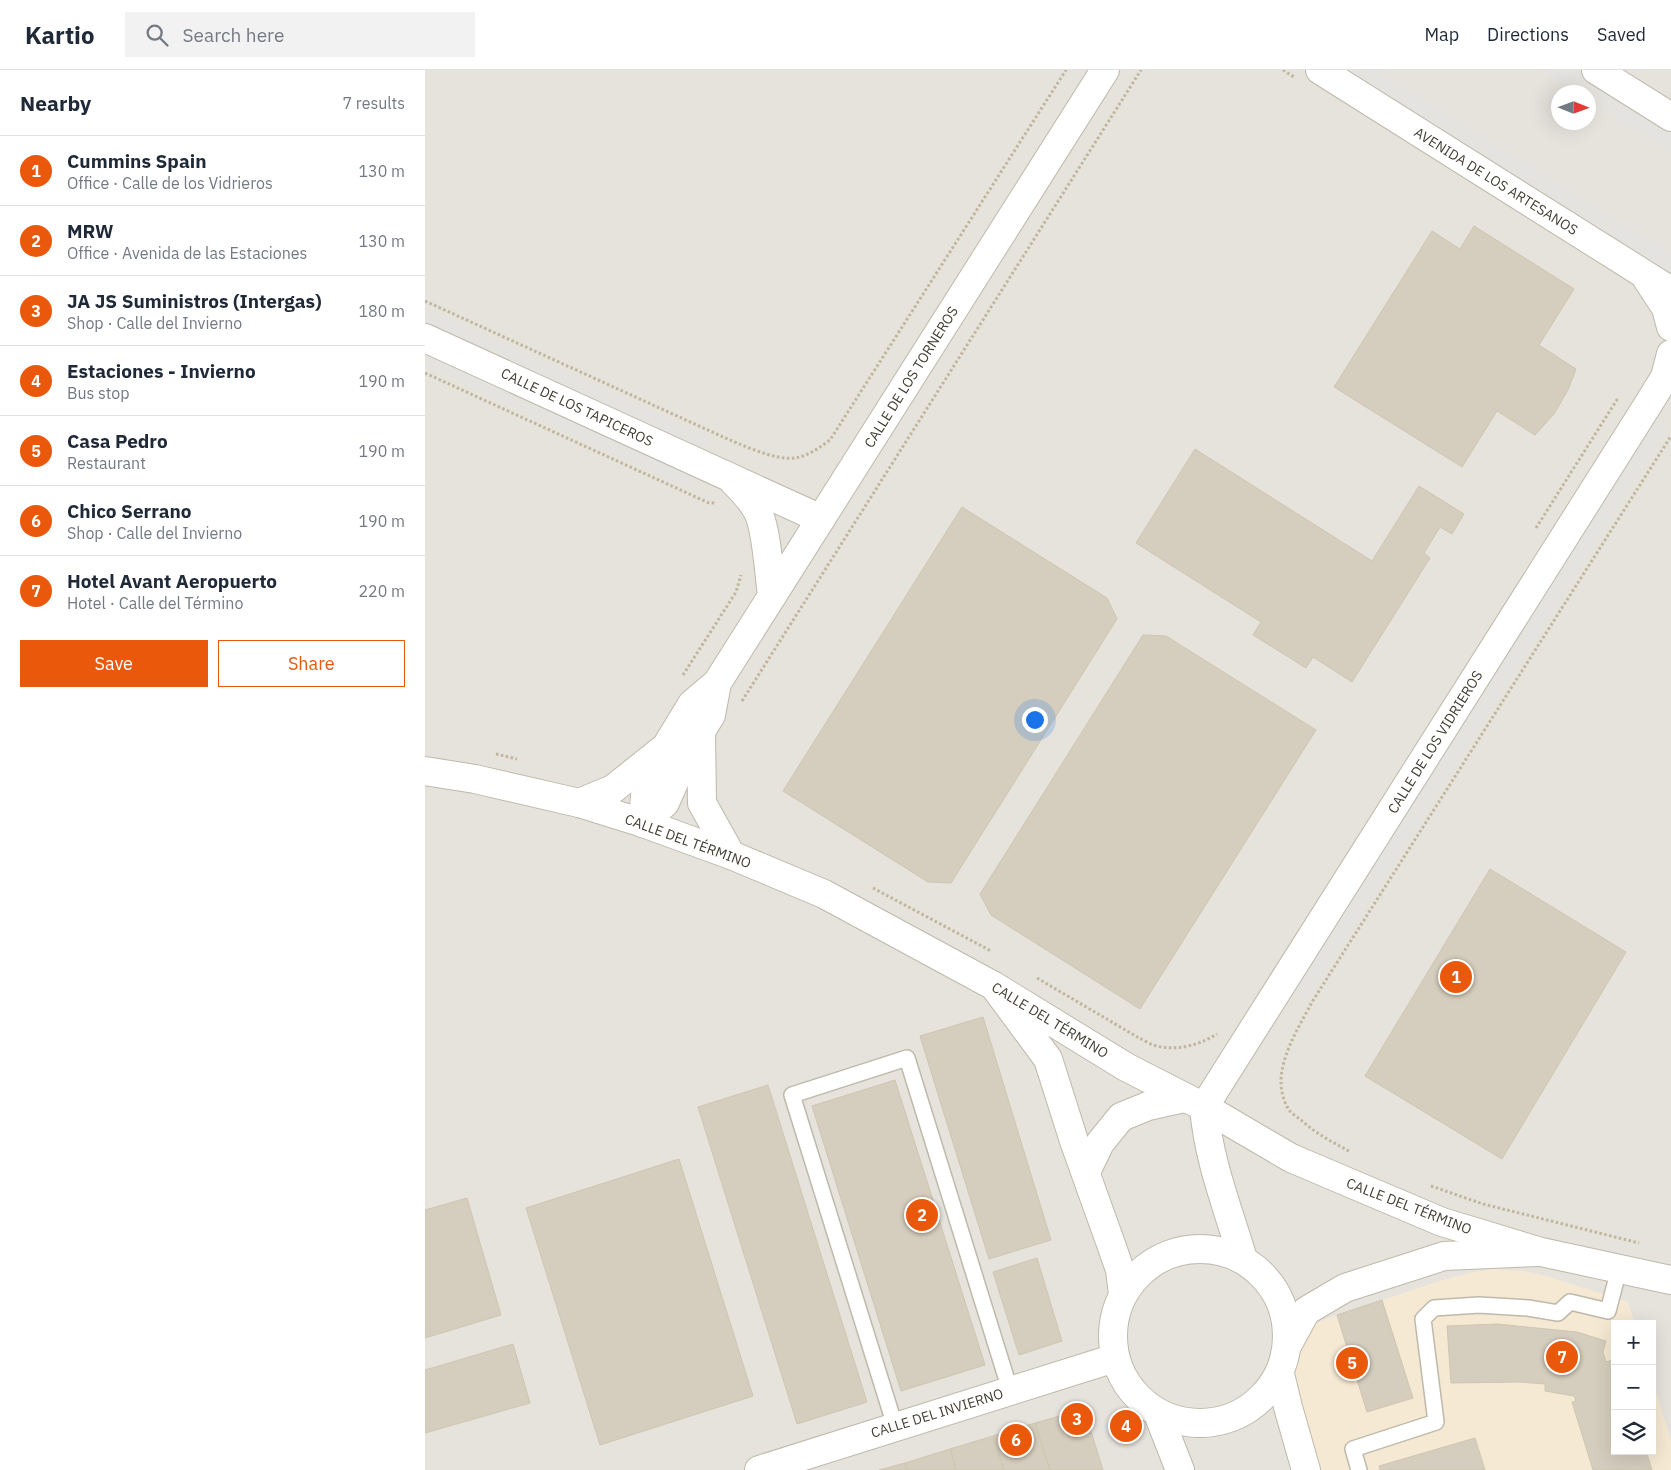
<!DOCTYPE html>
<html lang="en">
<head>
<meta charset="utf-8">
<style>
	:root { --surface:#fff; --page:#f2f2f3; --text:#1f2937; --muted:#747a83; --line:#e0e1e3; --accent:#ea580c }
	body { margin:0; font-family:"IBM Plex Sans",sans-serif; background:var(--page); color:var(--text) }
	.controls { position:absolute; right:15px; bottom:15px; display:grid; overflow:hidden; border-radius:0px; box-shadow:0 5px 20px #0002 }
	.controls button { width:45px; height:45px; display:grid; place-items:center; padding:0; border:0; border-bottom:1px solid var(--line); background:var(--surface); color:var(--text); font:25px sans-serif }
	.compass { position:absolute; left:1126px; top:15px; width:45px; height:45px; border-radius:50%; background:var(--surface); box-shadow:0 5px 20px #0002; rotate:91deg }
	.you { position:absolute; left:609px; top:649px; width:18px; height:18px; margin:-12px; border:4px solid #fff; border-radius:50%; background:#1a73e8; box-shadow:0 0 0 8px #1a73e833 }
	.badge { display:grid; place-items:center; width:32px; height:32px; border-radius:50%; background:var(--accent); color:#fff; font-size:16px; font-weight:700 }
	.pin { position:absolute; translate:-50% -50%; border:2px solid #fff; box-shadow:0 1px 5px #0006 }
	.list { margin:0; padding:0; list-style:none }
	h2 { display:flex; justify-content:space-between; align-items:center; height:65px; margin:0; padding:0 20px; font-size:21px }
	h2 small { font-size:16px; font-weight:400; color:var(--muted) }
	.list li { display:grid; grid-template-columns:32px 1fr auto; gap:15px; align-items:center; box-sizing:border-box; height:70px; padding:0 20px; border-top:1px solid var(--line) }
	.list b { display:block; font-size:19px; white-space:nowrap }
	.list p { margin:0; font-size:16px; white-space:nowrap; color:var(--muted) }
	.list em { font-size:16px; font-style:normal; color:var(--muted) }
	.actions { display:flex; gap:10px; padding:15px 20px }
	.actions a { flex:1; padding:11px 0; border:1px solid var(--accent); border-radius:0px; text-align:center; font-size:18px; color:var(--accent) }
	.actions .main { background:var(--accent); color:#fff }
	.icon { flex:none; width:28px; height:28px; fill:none; stroke:currentColor; stroke-width:2; stroke-linecap:round; stroke-linejoin:round }
	.map { position:relative; flex:none; width:1246px; height:1400px; overflow:hidden }
	header { display:flex; align-items:center; gap:30px; box-sizing:border-box; height:70px; padding:0 25px; background:var(--surface); border-bottom:1px solid var(--line) }
	header strong { font-size:24px }
	nav { display:flex; gap:28px; margin-inline-start:auto; font-size:18px }
	.search { width:350px; height:45px; background:var(--page); display:flex; align-items:center; gap:12px; box-sizing:border-box; padding:0 18px; border-radius:0px; color:var(--muted); font-size:19px }
	main { display:flex }
	aside { flex:1; background:var(--surface) }
	.map>svg:first-child { display:block }
	.commercial { fill:#f5e9d3 }
	.industrial { fill:#e6e2dc; fill-rule:evenodd }
	.parking { fill:#e4e3df }
	.building { fill:#d5cdbd; stroke:#cfc6b0 }
	.lines { fill:none; stroke-linecap:round; stroke-linejoin:round }
	.service-casing { stroke:#beb9aa; stroke-width:18 }
	.minor-casing { stroke:#beb9aa; stroke-width:30 }
	.tertiary-casing { stroke:#beb9aa; stroke-width:30 }
	.path { stroke:#c0b69b; stroke-width:3; stroke-dasharray:2.5 2.5; stroke-linecap:butt }
	.service { stroke:#fff; stroke-width:15 }
	.minor { stroke:#fff; stroke-width:28 }
	.tertiary { stroke:#fff; stroke-width:28 }
	.labels { text-anchor:middle; dominant-baseline:central; stroke-width:4; stroke-linejoin:round; paint-order:stroke }
	.street-label { font-size:14px; fill:#464136; stroke:#fff }
</style>
</head>
<body>
<header>
<strong>Kartio</strong>
<div class="search"><svg class="icon" aria-label="search" viewBox="0 0 24 24"><circle cx="10" cy="10" r="6"/><path d="M15 15l6 6"/></svg>Search here</div>
<nav><a>Map</a><a>Directions</a><a>Saved</a></nav>
</header>
<main>
<aside>
<h2>Nearby<small>7 results</small></h2>
<ul class="list">
<li><span class="badge">1</span><div><b>Cummins Spain</b><p>Office · Calle de los Vidrieros</p></div><em>130 m</em></li>
<li><span class="badge">2</span><div><b>MRW</b><p>Office · Avenida de las Estaciones</p></div><em>130 m</em></li>
<li><span class="badge">3</span><div><b>JA JS Suministros (Intergas)</b><p>Shop · Calle del Invierno</p></div><em>180 m</em></li>
<li><span class="badge">4</span><div><b>Estaciones - Invierno</b><p>Bus stop</p></div><em>190 m</em></li>
<li><span class="badge">5</span><div><b>Casa Pedro</b><p>Restaurant</p></div><em>190 m</em></li>
<li><span class="badge">6</span><div><b>Chico Serrano</b><p>Shop · Calle del Invierno</p></div><em>190 m</em></li>
<li><span class="badge">7</span><div><b>Hotel Avant Aeropuerto</b><p>Hotel · Calle del Término</p></div><em>220 m</em></li>
</ul>
<div class="actions"><a class="main">Save</a><a>Share</a></div>
</aside>
<div class="map">
<svg width="1246" height="1400" viewBox="0 0 1246 1400">
	<rect width="100%" height="100%" fill="#f3f1e7"/>
	<path class="commercial" d="M1068,1199L1097,1201L1121,1206L1203,1232L1210,1254H1190V1381H1227V1309L1246,1370V1400H896L873,1324L870,1295L879,1267L889,1254L912,1245L1018,1210L1045,1203Z"/>
	<path class="industrial" d="M0,0H1246V1370L1227,1309V1254H1210L1203,1232L1121,1206L1097,1201L1068,1199L1045,1203L1018,1210L912,1245L889,1254L879,1267L870,1295L873,1324L896,1400H0ZM1134,22H1164V52H1134Z"/>
	<g class="parking">
		<path d="M920,0H953L1246,184V206Z"/>
		<path d="M1114,0H1150L1246,61V83L1164,31V22H1150Z"/>
		<path d="M0,238L286,369L278,385L0,257Z"/>
		<path d="M0,276L271,402L263,418L0,296Z"/>
		<path d="M1228,348L1243,358L882,930L868,921Z"/>
	</g>
	<g class="building">
		<path d="M1049,156L1149,219L1114,275L1151,299L1143,320L1129,344L1110,365L1072,341L1037,397L909,317L1007,161L1035,179Z"/>
		<path d="M770,379L947,491L994,416L1039,444L1027,464L1015,457L999,483L1005,488L927,612L888,587L881,598L828,565L836,552L711,473Z"/>
		<path d="M537,437L682,528L692,549L526,813L503,812L358,721Z"/>
		<path d="M718,565L741,566L891,660L715,939L566,845L555,824Z"/>
		<path d="M1065,799L1201,882L1077,1089L940,1006Z"/>
		<path d="M558,947L626,1170L564,1189L495,966Z"/>
		<path d="M470,1010L560,1295L476,1321L387,1036Z"/>
		<path d="M343,1015L442,1332L372,1354L273,1037Z"/>
		<path d="M254,1089L328,1326L175,1375L101,1138Z"/>
		<path d="M42,1128L76,1245L0,1268V1140Z"/>
		<path d="M612,1188L637,1271L594,1285L568,1202Z"/>
		<path d="M957,1230L988,1328L942,1342L912,1245Z"/>
		<path d="M1072,1254L1152,1262L1181,1271L1178,1282L1181,1292L1190,1289V1381H1221L1227,1400H1168L1147,1332L1151,1331L1149,1326L1120,1321V1314L1095,1312L1026,1313L1022,1256Z"/>
		<path d="M88,1274L105,1333L0,1363V1300Z"/>
		<path d="M659,1339L678,1400H625L610,1353Z"/>
		<path d="M610,1353L625,1400H579L568,1366Z"/>
		<path d="M568,1366L579,1400H531L525,1379Z"/>
		<path d="M1050,1368L1060,1400H955L954,1396Z"/>
		<path d="M525,1379L531,1400H482L480,1393Z"/>
		<path d="M480,1393L482,1400H454Z"/>
	</g>
	<g class="lines">
		<defs>
			<g id="service">
				<path d="M470,1356L367,1025L482,988L585,1320"/>
				<path d="M934,1400L928,1379L1011,1352L998,1249L1009,1238L1054,1235L1103,1238L1133,1243L1145,1232L1183,1241L1194,1199"/>
			</g>
			<g id="minor">
				<path d="M895,0L1246,221"/>
				<path d="M1171,0L1246,47"/>
				<path d="M1222,209L1241,238L1246,257"/>
				<path d="M0,268L396,449"/>
				<path d="M309,412C318,421 327,430 333,442C342,461 344,504 347,526"/>
				<path d="M276,661L277,733L306,785"/>
				<path d="M154,733L188,719L237,680"/>
				<path d="M218,753L220,725L227,704L242,675L267,634L292,613L680,0"/>
				<path d="M218,753L240,733L261,685L286,645L292,613"/>
				<path d="M569,916L623,989L649,1071L687,1177L695,1200L698,1224"/>
				<path d="M661,1102L675,1073L696,1047L723,1036L759,1028"/>
				<circle cx="775" cy="1266" r="87"/>
				<path d="M818,1189C803,1139 783,1089 779,1037L1224,333L1240,307L1246,284"/>
				<path d="M863,1274L881,1241L920,1218L1019,1186L1113,1182"/>
				<path d="M855,1304L863,1337L881,1400"/>
				<path d="M733,1344L755,1400"/>
				<path d="M334,1400L690,1288"/>
			</g>
			<path id="tertiary" d="M0,701L50,709L154,733L218,753L306,785L399,824L569,916L701,997L779,1037L866,1088L1017,1152L1116,1182L1246,1210"/>
		</defs>
		<use href="#service" class="service-casing"/>
		<use href="#minor" class="minor-casing"/>
		<use href="#tertiary" class="tertiary-casing"/>
		<g class="path">
			<path d="M858,0L869,7"/>
			<path d="M0,231L296,366C315,374 350,391 370,388C383,386 394,378 405,370L641,0"/>
			<path d="M0,303L284,433H291"/>
			<path d="M1111,458L1193,328"/>
			<path d="M258,605L311,522L316,505"/>
			<path d="M317,631L716,0"/>
			<path d="M71,684L92,689"/>
			<path d="M448,818L566,881"/>
			<path d="M612,908L714,968C719,970 726,975 732,976C753,981 774,975 792,964"/>
			<path d="M924,1081C907,1072 890,1063 876,1050C872,1047 867,1044 864,1040C842,1005 871,963 887,932L1246,366"/>
			<path d="M1006,1116L1058,1134L1214,1173"/>
		</g>
		<use href="#service" class="service"/>
		<use href="#minor" class="minor"/>
		<use href="#tertiary" class="tertiary"/>
	</g>
	<g class="labels">
		<g class="street-label">
			<text transform="translate(1071 111) rotate(32)">AVENIDA DE LOS ARTESANOS</text>
			<text transform="translate(486 307) rotate(-58)">CALLE DE LOS TORNEROS</text>
			<text transform="translate(152 337) rotate(25)">CALLE DE LOS TAPICEROS</text>
			<text transform="translate(1010 672) rotate(-58)">CALLE DE LOS VIDRIEROS</text>
			<text transform="translate(263 771) rotate(20)">CALLE DEL TÉRMINO</text>
			<text transform="translate(625 950) rotate(31)">CALLE DEL TÉRMINO</text>
			<text transform="translate(984 1136) rotate(21)">CALLE DEL TÉRMINO</text>
			<text transform="translate(512 1343) rotate(-17)">CALLE DEL INVIERNO</text>
		</g>
	</g>
</svg>
<div class="controls">
<button>+</button>
<button>−</button>
<button><svg class="icon" aria-label="layers" viewBox="0 0 24 24"><path d="M12 4l9 5-9 5-9-5zM3 14l9 5 9-5"/></svg></button>
</div>
<svg class="compass" viewBox="-18 -18 36 36"><path d="M0-13l5 13h-10z" fill="#e53935"/><path d="M0 13l5-13h-10z" fill="#747a83"/></svg>
<div class="you"></div>
<div class="pin badge" style="left:1031px;top:907px">1</div>
<div class="pin badge" style="left:497px;top:1145px">2</div>
<div class="pin badge" style="left:652px;top:1349px">3</div>
<div class="pin badge" style="left:701px;top:1356px">4</div>
<div class="pin badge" style="left:927px;top:1293px">5</div>
<div class="pin badge" style="left:591px;top:1370px">6</div>
<div class="pin badge" style="left:1137px;top:1287px">7</div>
</div>
</main>
</body>
</html>
